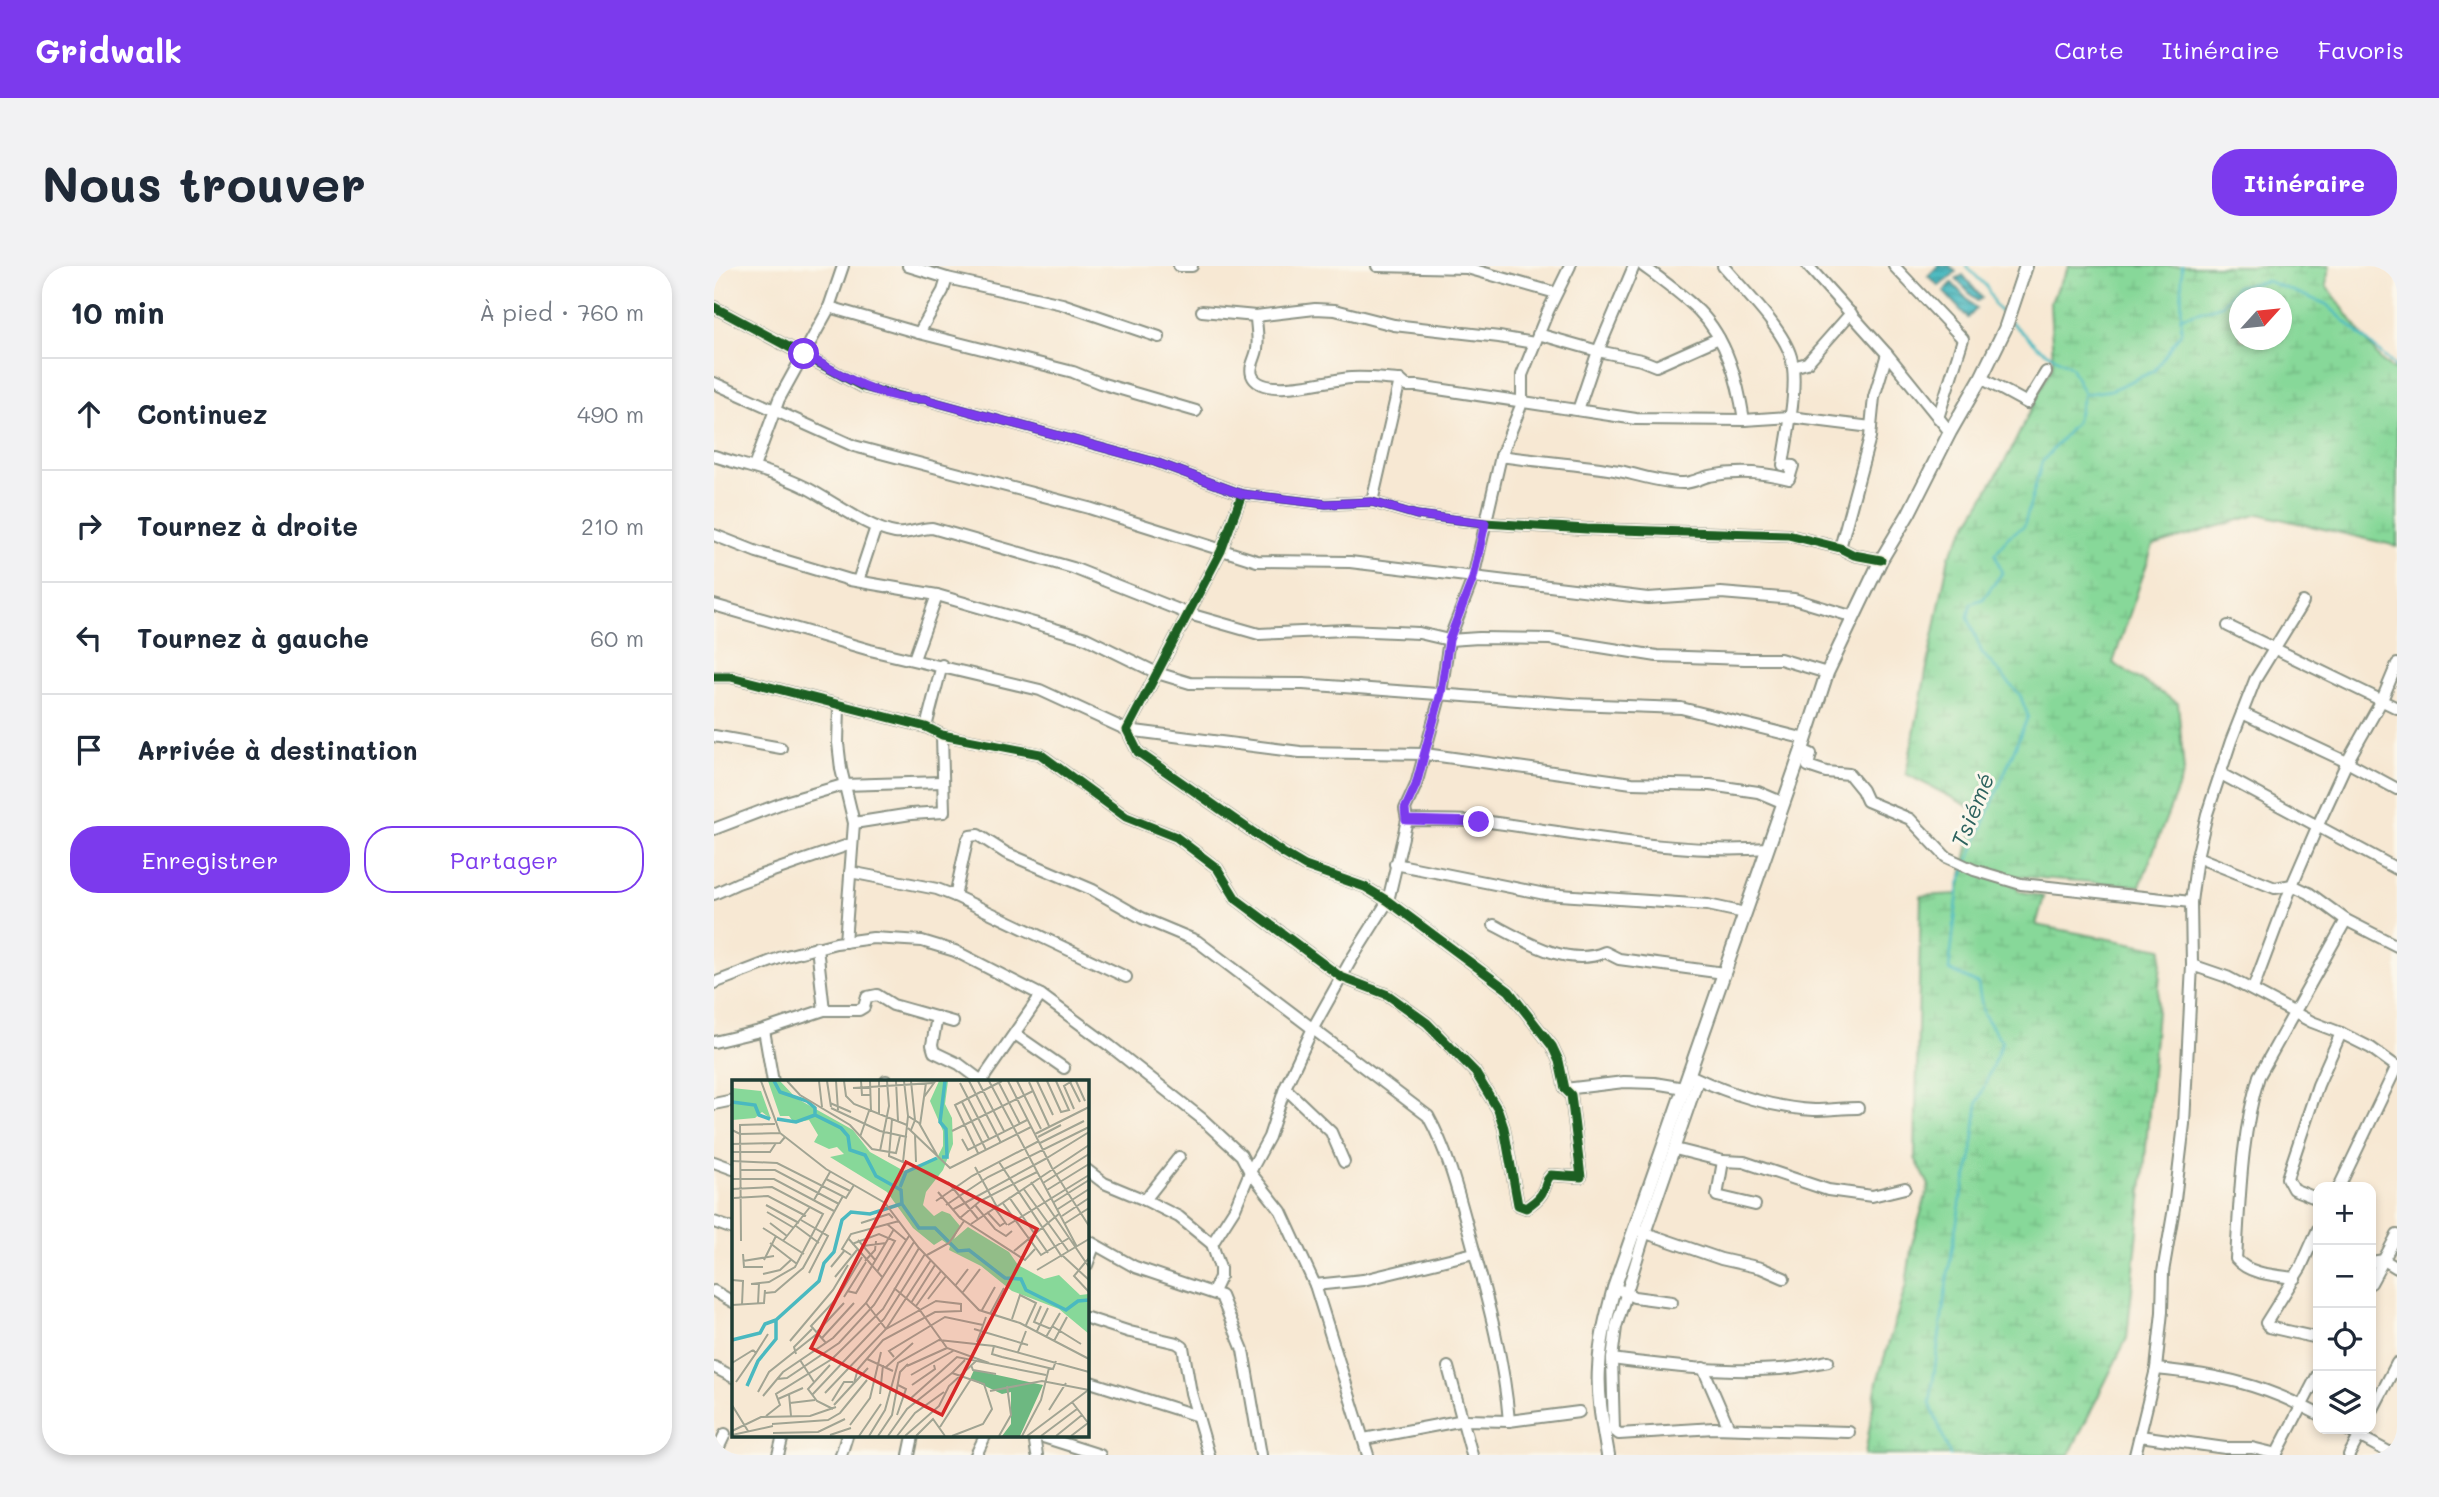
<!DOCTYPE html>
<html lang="fr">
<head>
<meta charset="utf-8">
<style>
	:root { --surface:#fff; --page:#f2f2f3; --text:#1f2937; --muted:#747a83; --line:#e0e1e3; --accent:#7c3aed }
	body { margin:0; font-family:Mali,sans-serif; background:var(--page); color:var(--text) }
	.controls { position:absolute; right:21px; bottom:21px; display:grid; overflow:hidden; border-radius:14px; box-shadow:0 4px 10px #0003 }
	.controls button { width:63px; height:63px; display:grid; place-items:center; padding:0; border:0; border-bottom:2px solid var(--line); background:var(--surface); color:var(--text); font:35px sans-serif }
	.compass { position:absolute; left:1515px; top:21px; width:63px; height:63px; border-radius:50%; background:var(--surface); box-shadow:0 4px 10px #0003; rotate:63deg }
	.stop { position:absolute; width:21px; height:21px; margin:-16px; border:5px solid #7c3aed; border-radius:50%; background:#fff }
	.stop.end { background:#7c3aed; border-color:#fff; box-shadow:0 2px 7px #0008 }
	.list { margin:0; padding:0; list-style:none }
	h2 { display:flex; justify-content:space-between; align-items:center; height:91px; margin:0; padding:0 28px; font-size:30px }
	h2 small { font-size:23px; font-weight:400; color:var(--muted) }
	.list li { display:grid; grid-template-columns:46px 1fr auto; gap:21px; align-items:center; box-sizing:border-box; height:112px; padding:0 28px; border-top:2px solid var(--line) }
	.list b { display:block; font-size:26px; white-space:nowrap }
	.list em { font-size:23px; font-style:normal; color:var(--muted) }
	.actions { display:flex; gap:14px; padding:21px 28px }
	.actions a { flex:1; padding:16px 0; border:2px solid var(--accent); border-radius:28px; text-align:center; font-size:24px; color:var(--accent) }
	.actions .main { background:var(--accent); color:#fff }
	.icon { flex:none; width:38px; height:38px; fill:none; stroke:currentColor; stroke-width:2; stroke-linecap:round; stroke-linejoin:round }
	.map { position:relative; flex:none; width:1683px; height:1189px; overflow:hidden; border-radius:28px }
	header { display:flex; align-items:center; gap:42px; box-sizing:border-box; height:98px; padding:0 35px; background:var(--accent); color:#fff }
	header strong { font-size:33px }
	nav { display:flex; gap:38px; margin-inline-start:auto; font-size:24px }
	.intro { display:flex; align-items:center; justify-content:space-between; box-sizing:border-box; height:168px; padding:0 42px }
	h1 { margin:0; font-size:49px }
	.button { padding:18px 32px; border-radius:28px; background:var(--accent); color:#fff; font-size:24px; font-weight:700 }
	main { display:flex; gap:42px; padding:0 42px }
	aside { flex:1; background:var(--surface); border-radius:28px; box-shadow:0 4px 10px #0003 }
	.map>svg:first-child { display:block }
	.wetland { fill:url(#wetland-marsh); stroke:#538a66; stroke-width:2; fill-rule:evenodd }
	.water { fill:url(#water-rules); stroke:#347b7a; stroke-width:2 }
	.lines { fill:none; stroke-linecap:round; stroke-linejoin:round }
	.stream { stroke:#4ab9c0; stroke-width:2.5 }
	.minor-casing { stroke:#8b9284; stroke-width:14 }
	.major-casing { stroke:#8b9284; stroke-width:16 }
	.minor { stroke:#fff; stroke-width:10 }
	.major { stroke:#fff; stroke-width:12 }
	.cycleway-casing { stroke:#fbf7ec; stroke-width:13 }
	.cycleway { stroke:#1b5e20; stroke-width:9 }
	.route { stroke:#7c3aed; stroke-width:9 }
	.labels { text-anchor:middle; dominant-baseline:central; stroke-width:6; stroke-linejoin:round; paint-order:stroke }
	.water-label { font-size:23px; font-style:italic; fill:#2c625e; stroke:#fbf7ec }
	.inset-river { fill:none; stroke:#4ab9c0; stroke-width:3.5 }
	.inset-road { fill:none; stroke:#a1a493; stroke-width:2 }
	.view { fill:#d62828; fill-opacity:0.15; stroke:#d62828; stroke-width:3.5 }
	.inset-edge { fill:none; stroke:#1f3d34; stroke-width:3.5 }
</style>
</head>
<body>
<header>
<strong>Gridwalk</strong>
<nav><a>Carte</a><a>Itinéraire</a><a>Favoris</a></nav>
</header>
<div class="intro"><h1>Nous trouver</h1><a class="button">Itinéraire</a></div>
<main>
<aside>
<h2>10 min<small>À pied · 760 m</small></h2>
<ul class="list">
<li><svg class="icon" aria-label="ahead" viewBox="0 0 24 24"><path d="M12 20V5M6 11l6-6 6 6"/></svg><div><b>Continuez</b></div><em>490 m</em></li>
<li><svg class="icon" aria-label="right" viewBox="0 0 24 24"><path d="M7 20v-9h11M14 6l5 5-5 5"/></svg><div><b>Tournez à droite</b></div><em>210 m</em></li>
<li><svg class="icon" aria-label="left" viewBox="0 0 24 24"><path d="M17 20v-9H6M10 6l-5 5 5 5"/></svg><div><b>Tournez à gauche</b></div><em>60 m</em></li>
<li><svg class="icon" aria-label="arrive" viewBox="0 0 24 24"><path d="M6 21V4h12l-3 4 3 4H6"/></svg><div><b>Arrivée à destination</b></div></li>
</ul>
<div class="actions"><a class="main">Enregistrer</a><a>Partager</a></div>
</aside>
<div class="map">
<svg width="1683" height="1189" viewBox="0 0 1683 1189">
	<defs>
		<pattern id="wetland-marsh" width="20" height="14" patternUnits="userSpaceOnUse" patternTransform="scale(1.75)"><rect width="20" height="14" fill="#87d899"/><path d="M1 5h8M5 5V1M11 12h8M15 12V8" fill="none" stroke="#74ba84"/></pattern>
		<pattern id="water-rules" width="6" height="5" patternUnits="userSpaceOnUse" patternTransform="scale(1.75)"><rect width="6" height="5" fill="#4ab9c0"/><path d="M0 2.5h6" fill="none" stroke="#3d989d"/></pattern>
	</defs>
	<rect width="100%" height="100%" fill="#fbf7ec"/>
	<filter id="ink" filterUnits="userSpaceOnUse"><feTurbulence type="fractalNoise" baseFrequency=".0143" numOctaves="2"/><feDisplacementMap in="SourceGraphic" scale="14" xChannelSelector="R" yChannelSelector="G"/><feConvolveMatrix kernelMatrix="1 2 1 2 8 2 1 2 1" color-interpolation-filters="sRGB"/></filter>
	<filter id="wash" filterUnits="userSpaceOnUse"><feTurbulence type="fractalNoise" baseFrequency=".00686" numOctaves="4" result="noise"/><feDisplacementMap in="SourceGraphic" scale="28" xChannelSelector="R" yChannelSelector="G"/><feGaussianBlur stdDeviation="1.57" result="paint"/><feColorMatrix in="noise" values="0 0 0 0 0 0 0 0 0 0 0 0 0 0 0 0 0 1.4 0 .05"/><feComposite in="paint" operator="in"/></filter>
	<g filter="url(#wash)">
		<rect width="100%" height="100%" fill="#f7e8d3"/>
		<path class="wetland" d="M1355,0H1616L1612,19L1668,96L1683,106V280L1545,248L1439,280L1399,397L1464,437L1470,506L1426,620L1301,610L1304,625L1330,631L1322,659L1448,683L1430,906L1413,1072L1355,1189H1151L1163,1116L1192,1019L1198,978L1215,919L1201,892L1207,630L1244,628L1262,544L1192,508L1235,290L1296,186L1339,98L1336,37ZM1526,32H1568V74H1526Z"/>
		<g class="water">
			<path d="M1224,0H1236L1242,6L1225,20L1214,10Z"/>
			<path d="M1249,9L1268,32L1263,35L1242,13Z"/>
			<path d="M1238,17L1262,43L1254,52L1230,26Z"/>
		</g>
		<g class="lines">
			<g class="stream">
				<path d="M1252,0L1273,21L1281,40L1290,49"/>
				<path d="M1466,51L1508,39L1523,20L1553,15L1612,38L1683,102"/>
				<path d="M1297,56L1324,81L1357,101L1370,128"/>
				<path d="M1254,596L1314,450L1306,429L1268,387L1254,351L1257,337L1269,333L1288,307L1281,288L1294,271L1310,260L1328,196L1362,156L1370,128L1397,124L1440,105L1467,67L1468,0"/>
				<path d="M1236,1189L1216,1137L1234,1008L1247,932L1257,894L1264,836L1288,776L1269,747L1264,718L1235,704L1245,618L1252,602"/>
			</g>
		</g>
	</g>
	<g filter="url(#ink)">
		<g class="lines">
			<defs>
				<g id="minor">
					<path d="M194,0L233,12L348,38L445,71"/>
					<path d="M465,0H478"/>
					<path d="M663,0L753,2L842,27"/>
					<path d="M929,0C948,14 968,28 985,45C1013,73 1024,115 1030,154"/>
					<path d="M1094,0L1173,88L1236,166"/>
					<path d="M1180,0L1249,73L1224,152"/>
					<path d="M0,41L149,121L198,133H210L441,196L528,228L612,238L658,236L703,249L770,257L873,263L1074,269L1126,282L1140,289L1167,294"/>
					<path d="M115,41L205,67L359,106L386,117L482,145"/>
					<path d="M488,45L542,50L601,43L621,44L680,59L785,71L820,77"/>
					<path d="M542,50C542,60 545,72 543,83C542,92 535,100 538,109C547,134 616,113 637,112C653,111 670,113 686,114L693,120H704L922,153L1030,154L1076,151L1157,161"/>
					<path d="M205,67L229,25L233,12"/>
					<path d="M824,68L884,85L927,94L942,100L1005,72"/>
					<path d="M1079,101L1093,97L1137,47"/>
					<path d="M1267,112L1313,137L1332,106"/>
					<path d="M0,117L140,180L375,242L543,295L636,296L934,332L1007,327L1080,333L1140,351"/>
					<path d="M864,144L884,85L920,0"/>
					<path d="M0,190C31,200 63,207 93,222C118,235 155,263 181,267C193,269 205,262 218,262L359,302L475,348L545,368L632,364L705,367L735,374L765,372L836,373L943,390L1031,393H1066L1113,407"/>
					<path d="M787,190C826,196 867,198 905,205C926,209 947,217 969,217C978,217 987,212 995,210C1021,205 1049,206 1075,213L1079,200L1069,199C1073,170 1085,118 1077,91C1069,62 1028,23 1009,0"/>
					<path d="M40,201L65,133L114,44L129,0"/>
					<path d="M658,236L686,114"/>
					<path d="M0,269L43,286L136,314L223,329L372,372L443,407L476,417L589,418L858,438L967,442L1092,473"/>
					<path d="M1126,282L1156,171L1160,131L1173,88"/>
					<path d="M144,315L162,261"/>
					<path d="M0,339L156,384L326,424L413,464L586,486L711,488L918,517L996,519L1044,526L1070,537"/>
					<path d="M1514,360L1683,442"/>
					<path d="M200,393L223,329"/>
					<path d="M0,411H17L212,461L228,469L326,488L412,551L462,571L503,602L522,633L627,711L674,729L713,757L761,806L784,844L790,862L804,939L812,942C818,937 826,933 829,925C833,918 831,915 837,909L867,911L857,829L851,823L845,795L838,780L795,725L674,635L651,621L591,600L569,587L424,486L413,464L507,285L528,228"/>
					<path d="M125,440L124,477L127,503L140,557L131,676"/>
					<path d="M1528,447L1633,496L1683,523"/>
					<path d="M212,461L228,399"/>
					<path d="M0,470L67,482"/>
					<path d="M1088,484L1097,488L1094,500L1112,506L1135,508L1148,524L1153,535L1196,553L1232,591L1260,604L1307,618L1477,636"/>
					<path d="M1507,508L1683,603"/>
					<path d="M693,554C723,555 753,553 783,557C871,569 965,589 1054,582"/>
					<path d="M140,557L197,548L230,546L228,469"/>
					<path d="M0,563L71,536L129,519L228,516"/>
					<path d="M1483,591L1561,622L1578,619L1595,627L1632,654L1683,680"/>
					<path d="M681,598L831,628L994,639L1031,647"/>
					<path d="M136,606L223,623L241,630L412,711"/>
					<path d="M0,628L24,617L137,578"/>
					<path d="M241,630L253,575L256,570L264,569L292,587L379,624L428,652L483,675L714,850C734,886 744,926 755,966C772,1029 790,1091 795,1155"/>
					<path d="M780,659C812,676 855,702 891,686L905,693L1010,707"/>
					<path d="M103,681L110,744"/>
					<path d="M1478,699L1513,711L1598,756L1627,767L1657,782L1683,801"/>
					<path d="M0,717L68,691L122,677L159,672L208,675L241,685L327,729L396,780L487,852L527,889L536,906L567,945L601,1019L654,1189"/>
					<path d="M1539,723L1578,619L1604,559L1633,496L1668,434L1683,398"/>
					<path d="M223,751L218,779L220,786L245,798L269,816"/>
					<path d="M50,764L59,816"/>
					<path d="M301,768L350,802"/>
					<path d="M0,776L50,764L110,744H145L150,741L153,731L163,729L179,739L239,756"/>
					<path d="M980,811C1016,828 1060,842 1100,844C1115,844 1129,842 1144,842"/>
					<path d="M268,814L327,729"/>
					<path d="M984,814L931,967L902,1061L898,1093L900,1164L905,1168L1000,1162L1135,1166"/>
					<path d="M172,815L173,816"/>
					<path d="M571,822L617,866L630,896"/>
					<path d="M851,823L910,816L940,817L970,822"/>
					<path d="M0,838L19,834"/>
					<path d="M961,883L1009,895L1030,896L1114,924L1158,930L1191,922"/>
					<path d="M1009,895L1003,930L1041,939"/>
					<path d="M0,896L19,903"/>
					<path d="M373,904L390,917L431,934L465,951L498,978L506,1002V1011L499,1026"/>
					<path d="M1625,921L1683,800"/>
					<path d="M1604,933L1579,923L1573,912L1604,819L1627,767"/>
					<path d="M431,934L465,891"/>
					<path d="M0,956L19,963"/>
					<path d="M1604,963L1587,1001L1552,1057L1555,1061L1604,1072"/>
					<path d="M926,965L1007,993L1047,1002L1070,1012"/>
					<path d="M373,974L421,1001L507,1030L529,1084L547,1189"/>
					<path d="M498,978L521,942L536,906L555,871L571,822L599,762L637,694L674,635L693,554L691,543L702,519L727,427L735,374L759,312L787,190L808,137V109L834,45L856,0"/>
					<path d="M1657,996L1670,994L1683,1002"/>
					<path d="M373,999L380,980"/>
					<path d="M1581,1012C1560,1009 1536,1009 1522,993C1526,931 1527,869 1545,810L1632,654"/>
					<path d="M1657,1017L1683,969"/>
					<path d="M601,1019L649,1014L760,987"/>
					<path d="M906,1024L920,1031L958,1036"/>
					<path d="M0,1025L19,1036"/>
					<path d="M373,1052L416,1066L463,1077L469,1081L477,1127L495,1189"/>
					<path d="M898,1093C953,1100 1010,1107 1066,1103C1082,1102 1098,1098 1114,1095"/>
					<path d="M0,1101L19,1111"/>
					<path d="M734,1101L758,1189"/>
					<path d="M989,1102L1015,1162"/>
					<path d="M1442,1103C1505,1109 1548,1118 1604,1148"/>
					<path d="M373,1115L484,1150"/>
					<path d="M1657,1147L1683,1097"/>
					<path d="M1632,1163L1680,1189"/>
					<path d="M320,1170L323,1189"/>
					<path d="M326,1170L386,1189"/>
					<path d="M1426,1170L1511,1182H1538L1563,1188"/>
					<path d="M650,1173L750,1154L795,1155L865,1146"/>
					<path d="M1,1189L11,1168"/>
					<path d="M64,1189L69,1170"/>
					<path d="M127,1189L133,1170"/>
					<path d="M195,1189L199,1170"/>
					<path d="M262,1189L271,1170"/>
					<path d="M1421,1189L1442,1103L1448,1046L1449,1006L1460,942L1470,858L1478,699L1477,636L1483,591L1493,548L1517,475L1541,414L1589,336"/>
					<path d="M1562,1189L1604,1108"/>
					<path d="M1635,1189L1649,1163"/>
				</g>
				<path id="major" d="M894,1189C889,1160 883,1131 885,1102C886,1075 893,1048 900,1022L1088,484L1113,407L1167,294L1195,247L1236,166L1267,112L1291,63L1312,0"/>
			</defs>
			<use href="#minor" class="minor-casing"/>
			<use href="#major" class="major-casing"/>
			<use href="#minor" class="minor"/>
			<use href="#major" class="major"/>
			<defs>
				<g id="cycleway">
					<path d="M0,41L149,121L198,133H210L441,196L528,228L612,238L658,236L703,249L770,257L873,263L1074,269L1126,282L1140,289L1167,294"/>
					<path d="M0,411H17L212,461L228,469L326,488L412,551L462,571L503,602L522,633L627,711L674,729L713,757L761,806L784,844L790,862L804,939L812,942C818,937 826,933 829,925C833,918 831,915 837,909L867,911L857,829L851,823L845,795L838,780L795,725L674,635L651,621L591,600L569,587L424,486L413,464L507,285L528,228"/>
				</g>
			</defs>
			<use href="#cycleway" class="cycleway-casing"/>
			<use href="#cycleway" class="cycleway"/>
		</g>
	</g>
	<g class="lines" filter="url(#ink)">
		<path class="route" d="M90,88C129,110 163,133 210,133L441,196L528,228L612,238L658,236L703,249L771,257L759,312L735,374L727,427L702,519L691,543L692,554L765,556"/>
	</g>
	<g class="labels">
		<g class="water-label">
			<text transform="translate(1258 544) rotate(-68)">Tsiémé</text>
		</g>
	</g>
	<g transform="translate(18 814)">
		<rect width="357" height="357" fill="#f7e8d3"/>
		<path d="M242,290L311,305L288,356H270L279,344V312L270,314L238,299Z" fill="#6db881"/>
		<path d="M36,1H48L64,18L121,50L138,72L172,91L205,78L211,66V51L198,21L207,1H216L213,24L220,38L221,64L211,90L194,112L191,125L202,136L210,131L218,134L228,146L222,159L236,147L277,172L286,185L312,199L327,195L348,215L357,214V254L327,229L280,211L249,186L217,170L218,166L210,160L202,165L181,148L155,112L98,77L112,74L105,67L97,69L82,62L86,55L77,40L62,43L57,36H48ZM0,8L29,11L39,39L30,32L23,38L0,40Z" fill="#87d899"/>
		<path class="inset-river" d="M42,1L48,12L75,21L83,28V35M0,22L23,25L27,35L38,39M45,39L64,42L83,35L109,48L116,56L118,70L133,75L144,96L169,110L170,124L187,148H203L226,171L237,170L273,198L289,199L294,210L334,230L346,221L357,220M210,77H215L214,49L208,42L213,1M168,107L174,92L205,78M0,260L28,253L33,244L44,240M15,306L26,281L44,259V240L87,201L92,183L102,172L110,140L119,132L138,134L169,124"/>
		<path class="inset-road" d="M29,1L48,53L94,89L153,123L187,168L247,230L288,243L357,279M55,1L68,15L118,45L140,69L164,73L168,56M87,1L90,27M95,1L99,27M104,1L106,30M112,1L114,16L122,24L175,45M129,1L130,15H139M138,1L139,32M147,1V35M164,1L166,41M237,1L269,63M246,1L272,51M257,1L345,167M276,1L320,88L357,146M285,1L309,49M305,1L321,35M315,1L329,32L337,30L324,1M340,1L332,6L342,29M344,1L353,21M297,2L317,46M338,2L348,22M228,3L257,59M267,3L288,44M121,8L202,3L192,17M230,22L254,70M98,23L119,32M99,28L148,51L175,57M176,36L187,43L205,75M160,39L157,76L171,82L176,36L172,1M188,45L194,3M176,48L218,88L299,47M0,50L8,54L48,53M179,50L183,40L179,1M220,51L301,11M303,54L357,27M183,55L184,82M128,57L137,31M306,57L329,45M230,59L236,70L295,40M308,63L352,41M0,64L48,63L53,57M148,71L157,26L155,1M0,72H38L44,63M246,73L223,25L270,1M315,78L357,52M0,81L45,83L114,118L122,105M267,82L330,177M243,87L265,127M9,90H43L107,124M0,99H42L102,131M94,99L118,111M216,102L246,139M299,102L357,187M311,103L357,74M291,108L337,172M0,109L40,107L91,134L63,187L37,202L19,204M315,110L357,84M206,112L228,138L293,180L303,169M277,117L316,173M2,118L36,116L74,136M82,120L98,92M204,121L240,96L307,61M270,122L309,175L337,158M322,122L357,100M34,125L67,143M214,125L256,97L357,47M243,125L263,149L274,156L280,151M262,127L275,145M326,129L357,109M220,130L315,78M35,132L62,148M255,132L268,146L274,142M330,136L357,118M228,138L248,121L305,92M69,140L96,156L77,193M38,143L55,156M129,143L157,134L161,138M155,144L174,160M239,144L357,65M332,144L357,128M276,145L357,95M64,146L87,163M31,148L72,174M116,158L151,198M126,160L144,181M9,161L8,45L43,44M51,161L78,127M38,163L65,184M120,164L147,154L163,161L145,192M131,166L154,163M282,171L328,133M11,174L12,187H31M119,175L110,169L119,154L167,141M195,175L217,163L232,141M331,176L357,200M357,178L342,196L357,212M32,180L44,156M11,181L42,176M133,181L143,170L144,161M99,187L113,170M305,190L357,159M31,194L48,190L60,179M103,197L125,170M0,200L11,201L10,225M223,206L236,189M162,208L187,229L215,268L257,283M115,211L124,213L162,149M231,212L248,189M33,213L43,212L71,188L111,116M112,217L134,182M196,219L214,196M179,223L203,185M26,224L27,203M0,225L32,223L33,210M184,226L209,191M309,226L302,242L319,249M250,230L263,207M258,234L272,208M280,239L288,215L304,223L294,245M320,246L349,264M242,249L296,265M305,251L316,228M85,252L112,223M314,257L328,233M90,258L122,223M58,261L101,210L116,185M322,261L335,237M245,262L254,237M94,263L79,246L106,217L130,177M262,266L260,274L270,277L321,289L324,281M286,272L294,251M24,273L36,254M64,274L62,267L80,249M162,277L157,271L213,237L251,245M135,279L161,291M68,280L82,302M0,283L21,270M98,285L76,309L85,321L101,329M239,285L241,290L264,294M175,286L215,268M154,287L181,263M179,295L221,271M45,299L55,298L107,263L142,225L182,162M4,302L24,273L21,270M122,303L126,289L151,260L203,232L229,231V224L204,221L154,249L134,223M180,305L203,289L202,285M258,311L310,301L357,310M26,312L37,292L86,253M93,313L154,249L199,180M57,314L59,336M148,314L151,285M80,315L152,239L193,174M31,316L51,292L101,258L134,223L177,156M46,319L71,308M178,319L225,277L314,295M100,321L112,302H121M340,322L357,344M58,323L83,320M0,325L16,351M102,325L136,288M317,330L334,303M165,335L174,309L166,305M34,336L48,325L44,314L100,279L151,229L187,168M40,344L96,340L108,333L135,300M118,345L138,318L149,272M208,347L239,299M0,351L29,337L78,336L104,327M41,353L86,352L113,339M0,355L41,346M98,355L119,348M127,356L149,324M137,356L153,330L166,283L207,260L262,266L357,292M146,356L160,335L168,292L176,284M156,356L175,329L220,293M165,356L183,333L212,312M173,356L207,326L217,306L244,281M184,356L201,339L213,356M220,356L251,344L260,329L252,304L220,293L233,280M267,356L279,335L275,306M290,356L309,320L317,288M295,356L355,311M309,356L345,329M324,356L350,335M339,356L356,343"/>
		<path class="view" d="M174,82L305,149L210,335L79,268Z"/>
		<rect width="357" height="357" class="inset-edge"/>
	</g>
</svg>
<div class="controls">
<button>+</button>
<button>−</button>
<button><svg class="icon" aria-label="locate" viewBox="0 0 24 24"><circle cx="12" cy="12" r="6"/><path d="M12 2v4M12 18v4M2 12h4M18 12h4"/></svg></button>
<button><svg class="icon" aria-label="layers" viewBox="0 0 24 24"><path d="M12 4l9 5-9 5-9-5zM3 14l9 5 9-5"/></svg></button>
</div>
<svg class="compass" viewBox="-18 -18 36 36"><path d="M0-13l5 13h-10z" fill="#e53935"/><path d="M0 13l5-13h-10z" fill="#747a83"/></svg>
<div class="stop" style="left:90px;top:88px"></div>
<div class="stop end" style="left:765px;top:556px"></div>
</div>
</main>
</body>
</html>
